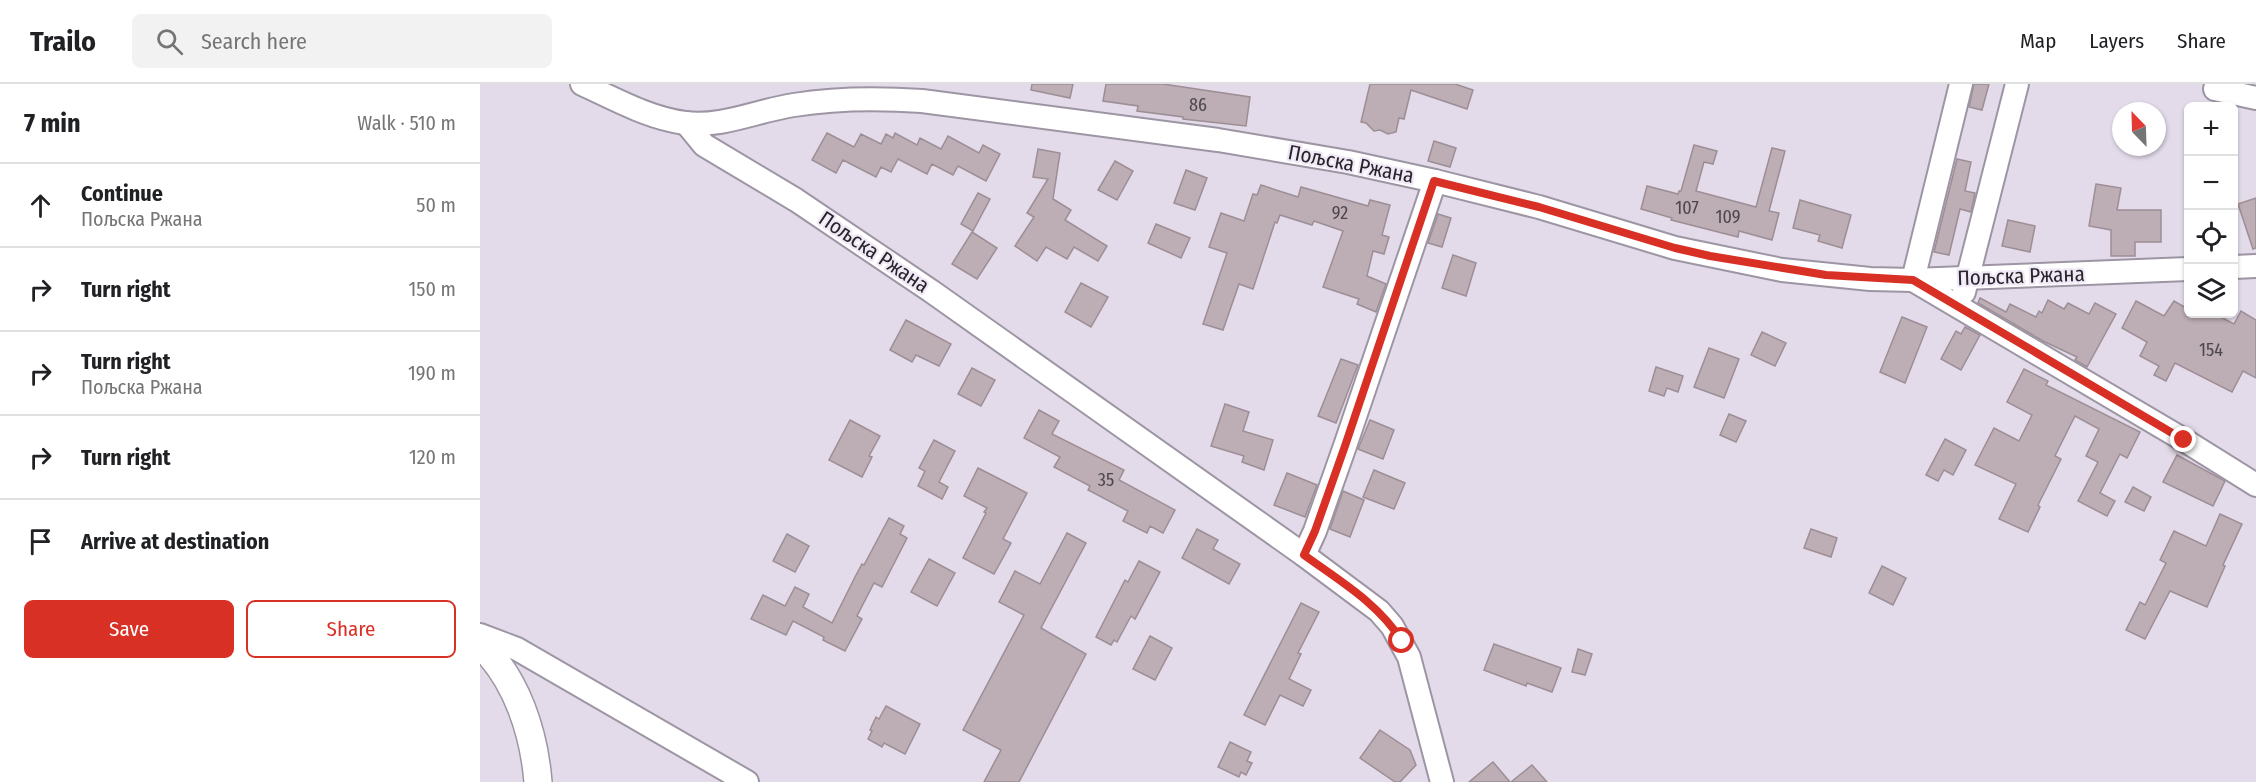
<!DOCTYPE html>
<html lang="en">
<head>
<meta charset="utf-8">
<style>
	:root { --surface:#fff; --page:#f2f2f2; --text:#202124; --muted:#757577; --line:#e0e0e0; --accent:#d93025 }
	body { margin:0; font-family:"Fira Sans Condensed",sans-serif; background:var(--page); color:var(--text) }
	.controls { position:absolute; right:18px; top:18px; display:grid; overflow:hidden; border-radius:9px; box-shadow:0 2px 4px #0004 }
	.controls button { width:54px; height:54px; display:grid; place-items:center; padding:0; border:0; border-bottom:2px solid var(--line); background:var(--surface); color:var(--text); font:30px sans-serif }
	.compass { position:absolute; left:1632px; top:18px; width:54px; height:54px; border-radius:50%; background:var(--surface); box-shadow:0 2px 4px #0004; rotate:337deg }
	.stop { position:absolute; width:18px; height:18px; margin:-14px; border:4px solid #d93025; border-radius:50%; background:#fff }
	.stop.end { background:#d93025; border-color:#fff; box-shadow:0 2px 6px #0008 }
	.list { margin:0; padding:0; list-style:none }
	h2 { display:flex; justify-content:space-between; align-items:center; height:78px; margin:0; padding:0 24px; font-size:26px }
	h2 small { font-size:20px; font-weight:400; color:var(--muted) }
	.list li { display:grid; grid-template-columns:39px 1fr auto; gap:18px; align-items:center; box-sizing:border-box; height:84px; padding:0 24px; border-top:2px solid var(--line) }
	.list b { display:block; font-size:22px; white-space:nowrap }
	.list p { margin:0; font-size:20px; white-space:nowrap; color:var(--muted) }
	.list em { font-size:20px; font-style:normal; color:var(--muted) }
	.actions { display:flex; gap:12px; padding:18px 24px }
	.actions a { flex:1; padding:14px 0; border:2px solid var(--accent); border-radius:9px; text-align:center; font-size:21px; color:var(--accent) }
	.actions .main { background:var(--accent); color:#fff }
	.icon { flex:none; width:33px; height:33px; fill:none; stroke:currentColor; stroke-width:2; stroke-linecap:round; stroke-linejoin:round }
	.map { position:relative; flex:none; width:1776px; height:698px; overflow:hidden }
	header { display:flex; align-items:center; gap:36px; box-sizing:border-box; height:84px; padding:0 30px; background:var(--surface); border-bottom:2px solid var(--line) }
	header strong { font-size:28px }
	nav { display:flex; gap:33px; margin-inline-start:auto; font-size:21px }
	.search { width:420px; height:54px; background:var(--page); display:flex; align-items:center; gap:15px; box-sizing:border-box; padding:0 21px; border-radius:9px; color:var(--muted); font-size:22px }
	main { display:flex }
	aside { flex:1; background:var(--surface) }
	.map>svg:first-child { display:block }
	.building { fill:#bdadb5; stroke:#9d8e96; stroke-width:1.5 }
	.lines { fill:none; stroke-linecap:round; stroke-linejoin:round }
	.minor-casing { stroke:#9d95a3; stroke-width:26 }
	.major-casing { stroke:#9d95a3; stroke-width:30 }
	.minor { stroke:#fff; stroke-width:22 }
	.major { stroke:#fff; stroke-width:27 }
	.route { stroke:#d93025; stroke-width:8 }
	.labels { text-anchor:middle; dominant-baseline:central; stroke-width:4.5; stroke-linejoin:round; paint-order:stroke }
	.number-label { font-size:18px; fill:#4d474d }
	.street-label { font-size:21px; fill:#28252a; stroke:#f0e8f6 }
</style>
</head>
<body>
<header>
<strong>Trailo</strong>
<div class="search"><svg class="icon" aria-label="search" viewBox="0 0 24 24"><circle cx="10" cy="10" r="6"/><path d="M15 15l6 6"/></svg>Search here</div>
<nav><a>Map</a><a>Layers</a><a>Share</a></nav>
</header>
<main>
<aside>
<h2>7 min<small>Walk · 510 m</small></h2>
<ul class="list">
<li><svg class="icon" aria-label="ahead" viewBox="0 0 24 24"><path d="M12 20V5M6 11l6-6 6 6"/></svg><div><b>Continue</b><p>Пољска Ржана</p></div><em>50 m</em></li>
<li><svg class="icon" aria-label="right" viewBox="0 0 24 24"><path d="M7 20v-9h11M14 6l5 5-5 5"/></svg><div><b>Turn right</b></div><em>150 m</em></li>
<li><svg class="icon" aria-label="right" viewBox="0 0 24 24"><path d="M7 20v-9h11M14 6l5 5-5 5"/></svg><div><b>Turn right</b><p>Пољска Ржана</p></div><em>190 m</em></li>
<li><svg class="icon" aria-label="right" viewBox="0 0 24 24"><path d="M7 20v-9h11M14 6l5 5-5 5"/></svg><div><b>Turn right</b></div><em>120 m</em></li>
<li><svg class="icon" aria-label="arrive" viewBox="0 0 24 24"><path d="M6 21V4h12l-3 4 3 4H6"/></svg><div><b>Arrive at destination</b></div></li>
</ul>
<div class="actions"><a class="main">Save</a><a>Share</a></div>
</aside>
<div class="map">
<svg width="1776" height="698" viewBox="0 0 1776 698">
	<rect width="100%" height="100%" fill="#e3dbe9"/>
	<g class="building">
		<path d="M552,0H593L590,14L551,6Z"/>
		<path d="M626,0H683L770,13L766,42L703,35V33L657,27L658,22L623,17Z"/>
		<path d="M890,0H975L993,6L987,25L931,6L924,35L919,34L916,48L908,50L900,46L894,47L886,39L881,38Z"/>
		<path d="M1494,0H1509L1502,26L1489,23Z"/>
		<path d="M347,49L374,63L381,50L401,60L406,50L413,54L415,49L437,61L440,54L461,65L468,52L499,69L503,61L520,70L506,97L478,82L473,91L452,80L447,90L418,75L411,88L401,83L396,93L363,76L356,89L332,76Z"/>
		<path d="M954,57L976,64L970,83L948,77Z"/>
		<path d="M1214,61L1237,67L1233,80L1224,78L1216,107L1276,123L1292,64L1305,67L1289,127L1299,129L1292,156L1259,147L1258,153L1191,136L1192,134L1161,125L1167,102L1198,110L1199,107H1201Z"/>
		<path d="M558,65L580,69L573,115L591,126L585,136L627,162L618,177L594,163L587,175L566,163L557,177L535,162L554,133L547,129L568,95L553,93Z"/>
		<path d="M1477,75L1491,78L1485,107L1495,109L1491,128L1480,125L1469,171L1454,168Z"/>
		<path d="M635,77L653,87L637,116L618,106Z"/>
		<path d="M706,86L727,94L715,126L694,119Z"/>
		<path d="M1616,100L1641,104L1637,126H1681V158H1655V172H1631V146L1609,142Z"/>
		<path d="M781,101L818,113L821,103L888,122L890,116L910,121L902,151L909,153L904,170L893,167L887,192L906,200L896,228L877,220L879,215L843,203L863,147L834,137L832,141L800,131L797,139L795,138L773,205L759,200L743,246L723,240L747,169L729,163L741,129L764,137L773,110L777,111Z"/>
		<path d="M498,109L510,115L493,147L481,140Z"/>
		<path d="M1776,114V164L1773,165L1758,120Z"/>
		<path d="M1320,116L1371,131L1362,164L1338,157L1340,151L1313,144Z"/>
		<path d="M958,130L971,134L962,163L948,159Z"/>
		<path d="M1528,136L1555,142L1550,168L1522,162Z"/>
		<path d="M676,140L710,154L701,174L668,159Z"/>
		<path d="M492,148L517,164L497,195L472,180Z"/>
		<path d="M973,171L996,179L986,212L962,204Z"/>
		<path d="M601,199L628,213L611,243L585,228Z"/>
		<path d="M1500,214L1526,228L1530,220L1556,233L1559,227L1562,229L1568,216L1584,225L1588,219L1609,230L1615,219L1636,230L1607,283L1595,276L1597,273L1563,257L1498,219Z"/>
		<path d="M1656,217L1684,232L1694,217L1708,225V230H1735L1754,240L1761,227L1776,236V294L1763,287L1752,308L1695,279L1686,297L1674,291L1679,282L1660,272L1667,258L1642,244Z"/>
		<path d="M1422,233L1447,243L1425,299L1400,288Z"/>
		<path d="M426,236L471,260L459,282L436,271L432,278L410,266Z"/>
		<path d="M1485,243L1500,251L1481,286L1461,275L1476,247L1481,250Z"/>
		<path d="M1282,248L1306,259L1295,282L1271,271Z"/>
		<path d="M1229,264L1259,275L1244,314L1214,303Z"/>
		<path d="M861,275L878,281L856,339L838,332Z"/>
		<path d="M1176,283L1203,292L1198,308L1187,304L1184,312L1169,307Z"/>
		<path d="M492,284L515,296L501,322L478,310Z"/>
		<path d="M1544,285L1568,297L1566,301L1660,348L1647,374L1640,370L1620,409L1635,417L1627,432L1598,417L1618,378L1606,372L1619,345L1595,332L1575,372L1581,375L1558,421L1560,423L1548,448L1519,435L1536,400L1495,381L1514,344L1539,357L1552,331L1527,318Z"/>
		<path d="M745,320L769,328L763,347L793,356L784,386L762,378L764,372L731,362Z"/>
		<path d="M559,326L579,337L572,350L644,386L639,396L695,426L683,449L670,442L667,449L643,437L648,427L608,406L610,402L574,383L580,373L544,354Z"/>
		<path d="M1249,330L1266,337L1256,358L1240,351Z"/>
		<path d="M370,336L400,352L389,372L392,373L382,393L349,376Z"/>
		<path d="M890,336L914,346L903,375L878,365Z"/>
		<path d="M1465,355L1486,366L1473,391L1464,386L1458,397L1446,391Z"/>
		<path d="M454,356L475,367L459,398L468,403L462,415L438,402L445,387L439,384Z"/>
		<path d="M1697,371L1745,397L1733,422L1683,398Z"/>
		<path d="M498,384L547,409L523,455L531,459L514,490L483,474L506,429L504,428L507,424L484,412Z"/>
		<path d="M894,386L925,399L914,425L883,413Z"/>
		<path d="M807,389L837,401L825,433L794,421Z"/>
		<path d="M1653,403L1671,413L1664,427L1645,418Z"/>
		<path d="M863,407L884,416L870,453L850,445Z"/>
		<path d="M1740,430L1762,440L1743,481L1745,482L1727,523L1690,507L1665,555L1646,546L1660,518L1665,521L1686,479L1680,476L1694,447L1726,462Z"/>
		<path d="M409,434L424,442L420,450L427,454L402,503L394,499L377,532L382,535L365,567L343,556L344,553L313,537L306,551L271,535L283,511L305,522L315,503L329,510L323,523L352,539L376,491L382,480L384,481Z"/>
		<path d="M717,445L738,456L733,465L760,480L749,500L702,474Z"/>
		<path d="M1331,445L1357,454L1351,473L1324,464Z"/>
		<path d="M587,449L606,459L561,544L606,570L539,698H504L521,666L483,646L544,531L519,518L535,487L560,500Z"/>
		<path d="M307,450L329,462L315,488L293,477Z"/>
		<path d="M449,475L475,489L457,522L431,508Z"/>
		<path d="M659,477L680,488L655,535L651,532L637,558L634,556L631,561L616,553L645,496L648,498Z"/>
		<path d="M1402,482L1426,494L1413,521L1389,509Z"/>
		<path d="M821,519L839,528L818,569L821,570L809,595L831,606L823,622L800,611L785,641L764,631Z"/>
		<path d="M670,552L692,564L675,596L653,585Z"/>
		<path d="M1014,560L1081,584L1072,608L1047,599L1046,602L1004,586Z"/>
		<path d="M1098,565L1112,570L1105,591L1092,588Z"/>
		<path d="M406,622L440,640L425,670L404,659L402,663L388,655L392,647L390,646L396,633L399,635Z"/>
		<path d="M900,646L930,666L936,681L920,698H915L880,674Z"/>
		<path d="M750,658L771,668L767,677L772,679L766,691L761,688L759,693L738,683Z"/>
		<path d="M1013,678L1030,698H989Z"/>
		<path d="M1052,681L1067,698H1031Z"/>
	</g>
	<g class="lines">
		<defs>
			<g id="minor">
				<path d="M102,0C135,15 168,34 205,39C241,44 279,26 314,21C357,14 399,14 442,17L738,56L868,78L955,97L1059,123L1195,164L1302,186L1390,195L1433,196L1708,185"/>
				<path d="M1481,0L1433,196L1704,356L1776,401"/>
				<path d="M1735,5L1776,14"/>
				<path d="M206,39L224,61L316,116L451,207L824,471L899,527L912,542L929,573L962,698"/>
				<path d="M1754,183L1776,182"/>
				<path d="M1484,208L1537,0"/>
				<path d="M824,471L835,447L865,362L955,97"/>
				<path d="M0,551L37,565L267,698"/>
			</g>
			<path id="major" d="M0,560C37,595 54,649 58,698"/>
		</defs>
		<use href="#minor" class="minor-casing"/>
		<use href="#major" class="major-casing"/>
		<use href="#minor" class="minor"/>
		<use href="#major" class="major"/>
	</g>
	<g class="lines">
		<path class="route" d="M922,557C898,519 860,497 824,471L835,447L865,362L954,97L1059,123L1195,164L1230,172L1346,191L1433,196L1704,356"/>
	</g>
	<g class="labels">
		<g class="number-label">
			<text x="718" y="21">86</text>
			<text x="1207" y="124">107</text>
			<text x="860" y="129">92</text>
			<text x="1248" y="133">109</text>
			<text x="1731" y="266">154</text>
			<text x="626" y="396">35</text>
		</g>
		<g class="street-label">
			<text transform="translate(871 80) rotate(11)">Пољска Ржана</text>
			<text transform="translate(394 168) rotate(34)">Пољска Ржана</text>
			<text transform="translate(1541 192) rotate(-2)">Пољска Ржана</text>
		</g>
	</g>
</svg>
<div class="controls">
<button>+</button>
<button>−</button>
<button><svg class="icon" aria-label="locate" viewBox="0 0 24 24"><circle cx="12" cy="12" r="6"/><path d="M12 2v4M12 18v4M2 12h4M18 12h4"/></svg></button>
<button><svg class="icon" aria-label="layers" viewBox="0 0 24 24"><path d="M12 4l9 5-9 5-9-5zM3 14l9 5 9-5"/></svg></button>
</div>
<svg class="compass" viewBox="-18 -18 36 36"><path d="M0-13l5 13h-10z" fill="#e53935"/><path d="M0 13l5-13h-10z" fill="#757577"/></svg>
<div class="stop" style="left:922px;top:557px"></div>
<div class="stop end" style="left:1704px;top:356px"></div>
</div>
</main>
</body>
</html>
